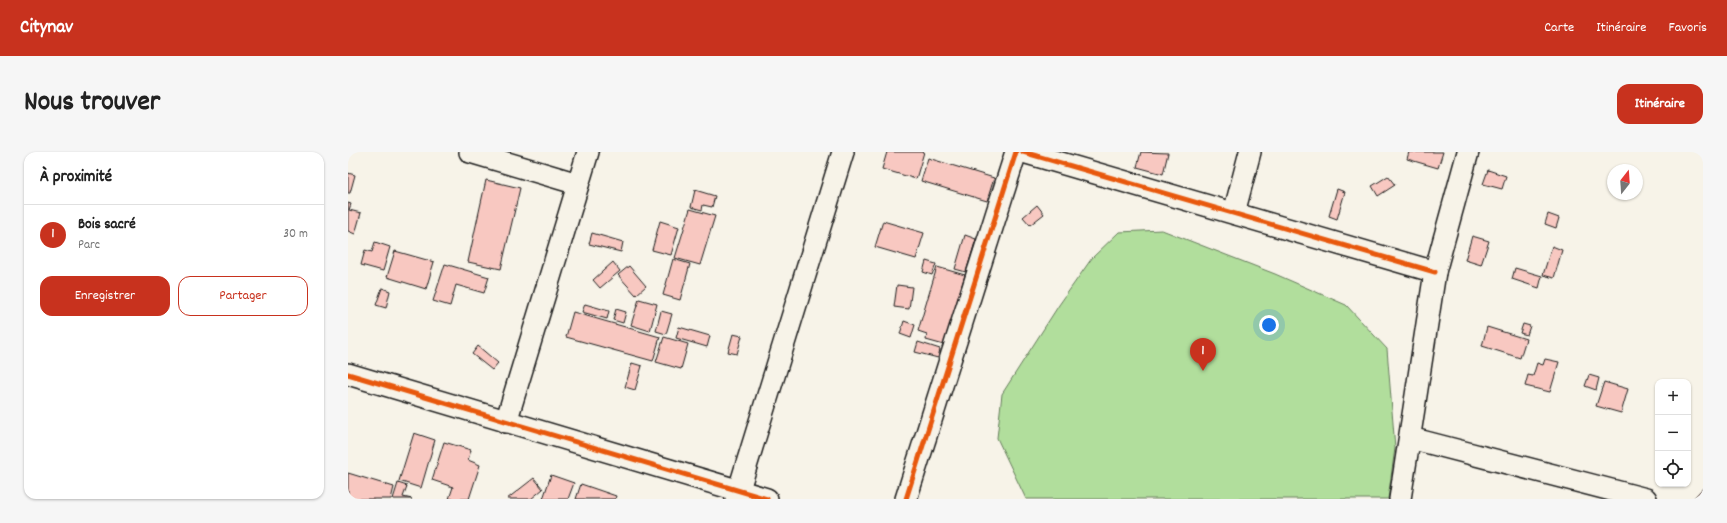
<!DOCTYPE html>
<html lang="fr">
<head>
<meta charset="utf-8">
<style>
	:root { --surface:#fff; --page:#f6f6f6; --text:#222; --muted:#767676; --line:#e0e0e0; --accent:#c8321e }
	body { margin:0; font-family:Dekko,sans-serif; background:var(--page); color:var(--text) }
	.controls { position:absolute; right:12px; bottom:12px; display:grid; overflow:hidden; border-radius:8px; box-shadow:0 1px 3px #0004 }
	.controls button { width:36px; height:36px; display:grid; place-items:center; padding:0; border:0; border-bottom:1px solid var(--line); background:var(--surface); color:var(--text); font:20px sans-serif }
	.compass { position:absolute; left:1259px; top:12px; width:36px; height:36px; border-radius:50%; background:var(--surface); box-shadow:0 1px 3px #0004; rotate:17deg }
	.you { position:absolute; left:921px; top:173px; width:14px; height:14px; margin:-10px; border:3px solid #fff; border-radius:50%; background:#1a73e8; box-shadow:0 0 0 6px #1a73e833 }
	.badge { display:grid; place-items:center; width:26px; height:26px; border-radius:50%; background:var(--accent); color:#fff; font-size:13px; font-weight:700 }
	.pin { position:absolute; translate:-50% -33px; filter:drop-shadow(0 1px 2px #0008) }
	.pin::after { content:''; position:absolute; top:21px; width:14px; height:12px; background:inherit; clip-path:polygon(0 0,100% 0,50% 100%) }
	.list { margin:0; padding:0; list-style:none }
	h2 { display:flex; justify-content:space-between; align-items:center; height:52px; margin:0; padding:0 16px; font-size:17px }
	h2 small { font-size:13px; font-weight:400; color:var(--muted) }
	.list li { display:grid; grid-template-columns:26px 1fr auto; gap:12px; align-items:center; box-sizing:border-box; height:60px; padding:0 16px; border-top:1px solid var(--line) }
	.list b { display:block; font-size:15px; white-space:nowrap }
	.list p { margin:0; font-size:13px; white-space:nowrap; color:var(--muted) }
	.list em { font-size:13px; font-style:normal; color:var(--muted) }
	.actions { display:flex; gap:8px; padding:12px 16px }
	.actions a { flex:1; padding:9px 0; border:1px solid var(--accent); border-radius:12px; text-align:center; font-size:14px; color:var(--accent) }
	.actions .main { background:var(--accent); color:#fff }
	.icon { flex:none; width:22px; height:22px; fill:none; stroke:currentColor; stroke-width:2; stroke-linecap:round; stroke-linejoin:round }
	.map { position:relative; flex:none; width:1355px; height:347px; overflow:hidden; border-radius:12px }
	header { display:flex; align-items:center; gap:24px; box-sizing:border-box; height:56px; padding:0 20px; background:var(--accent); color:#fff }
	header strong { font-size:19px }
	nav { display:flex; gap:22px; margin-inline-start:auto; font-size:14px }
	.intro { display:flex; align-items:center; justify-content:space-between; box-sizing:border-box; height:96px; padding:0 24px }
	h1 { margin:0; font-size:28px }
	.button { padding:10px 18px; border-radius:12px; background:var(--accent); color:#fff; font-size:14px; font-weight:700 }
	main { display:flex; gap:24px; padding:0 24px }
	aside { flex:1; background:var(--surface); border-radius:12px; box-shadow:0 1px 3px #0004 }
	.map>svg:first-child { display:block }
	.green { fill:#b1de9c; stroke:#667d5c }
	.building { fill:#f8c8c1; stroke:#1c1c1c }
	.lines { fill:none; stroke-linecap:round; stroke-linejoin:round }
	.minor-casing { stroke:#1c1c1c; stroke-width:24 }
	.minor { stroke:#f7f3e8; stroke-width:21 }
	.cycleway-casing { stroke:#f7f3e8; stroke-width:8 }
	.cycleway { stroke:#e8590c; stroke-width:5 }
</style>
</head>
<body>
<header>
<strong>Citynav</strong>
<nav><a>Carte</a><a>Itinéraire</a><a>Favoris</a></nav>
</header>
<div class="intro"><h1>Nous trouver</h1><a class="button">Itinéraire</a></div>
<main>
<aside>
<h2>À proximité<small></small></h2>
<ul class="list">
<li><span class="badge">1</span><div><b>Bois sacré</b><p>Parc</p></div><em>30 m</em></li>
</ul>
<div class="actions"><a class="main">Enregistrer</a><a>Partager</a></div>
</aside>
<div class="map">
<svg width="1355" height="347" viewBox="0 0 1355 347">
	<rect width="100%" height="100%" fill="#f7f3e8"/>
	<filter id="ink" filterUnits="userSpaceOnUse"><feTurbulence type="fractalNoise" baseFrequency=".025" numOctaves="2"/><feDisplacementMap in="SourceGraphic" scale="8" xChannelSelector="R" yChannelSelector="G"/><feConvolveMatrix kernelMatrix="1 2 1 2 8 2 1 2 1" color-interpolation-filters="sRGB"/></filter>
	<g filter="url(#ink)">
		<path class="green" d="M814,78L927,122L998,153L1039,197L1047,296L1040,347H678L649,286L654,242L711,153L744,106L771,80Z"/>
		<g class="building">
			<path d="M539,0H576L568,27L534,17Z"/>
			<path d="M793,0L820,1L815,22L789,15Z"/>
			<path d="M1061,0H1095L1090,16L1059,7Z"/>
			<path d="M580,6L646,26L639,49L573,29Z"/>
			<path d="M1140,18L1158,24L1154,37L1135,32Z"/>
			<path d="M0,21L7,23L2,41H0Z"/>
			<path d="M1040,24L1047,33L1030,44L1024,34Z"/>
			<path d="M138,28L172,36L153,117L120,110Z"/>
			<path d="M989,37L997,40L989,67L981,64Z"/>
			<path d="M347,38L367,44L364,55L355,53L354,58L343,55Z"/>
			<path d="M0,51L3,52L1,58L13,61L7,82L0,79Z"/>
			<path d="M689,53L696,62L682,73L675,65Z"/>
			<path d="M342,57L367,64L352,113L327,106Z"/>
			<path d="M1200,62L1211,66L1208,76L1197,72Z"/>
			<path d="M312,69L331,75L323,103L304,98Z"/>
			<path d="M535,69L576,81L568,107L527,95Z"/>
			<path d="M244,81L275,90L273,100L241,92Z"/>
			<path d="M617,83L628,87L618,120L607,117Z"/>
			<path d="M1124,84L1141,89L1133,113L1117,108Z"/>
			<path d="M27,90L42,95L35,119L13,113L17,98L24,100Z"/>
			<path d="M1204,94L1214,98L1206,126L1195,123Z"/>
			<path d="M47,99L86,110L78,137L39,125Z"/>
			<path d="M325,107L342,112L332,148L315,143Z"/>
			<path d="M578,109L588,112L584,123L575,120Z"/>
			<path d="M265,110L272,119L252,136L245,128Z"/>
			<path d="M97,112L141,125L136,141L108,133L102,154L85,149Z"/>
			<path d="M281,114L298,134L288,143L270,123Z"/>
			<path d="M589,115L617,123L596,193L578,188L579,182L570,179Z"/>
			<path d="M1167,116L1194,124L1191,136L1164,127Z"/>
			<path d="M549,133L564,135L561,157L546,155Z"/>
			<path d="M34,136L42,139L38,156L28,153Z"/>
			<path d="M291,147L309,152L302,179L283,173Z"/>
			<path d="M237,152L261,159L259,167L234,160Z"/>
			<path d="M268,157L278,160L275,171L265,168Z"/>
			<path d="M313,159L324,162L318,182L308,179Z"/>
			<path d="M225,160L312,185L305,209L218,185Z"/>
			<path d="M556,169L567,173L563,186L552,182Z"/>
			<path d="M1175,172L1182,174L1179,183L1172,181Z"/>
			<path d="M331,175L362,184L359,195L328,186Z"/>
			<path d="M1139,175L1178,187L1172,206L1134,194Z"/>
			<path d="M385,182L394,184L389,202L380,200Z"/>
			<path d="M316,185L340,192L333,217L308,210Z"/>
			<path d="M570,190L592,197L590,206L567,200Z"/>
			<path d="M130,194L150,211L144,218L124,202Z"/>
			<path d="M1197,207L1211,210L1202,240L1177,234L1180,223L1185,224L1189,211L1195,213Z"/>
			<path d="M284,211L294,214L287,238L277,235Z"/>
			<path d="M1241,223L1251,226L1248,238L1237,234Z"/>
			<path d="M1256,230L1280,237L1273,261L1248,254Z"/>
			<path d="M66,281L87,288L73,336L51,329Z"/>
			<path d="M96,290L123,298L120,308L132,313L121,347H101L105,335L84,328Z"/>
			<path d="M0,321L46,335L43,347H0Z"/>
			<path d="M203,323L226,331L220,347H195Z"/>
			<path d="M186,326L195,337L183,347H159Z"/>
			<path d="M50,331L59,334L55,345L64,347H45Z"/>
			<path d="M233,332L268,344L267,347H228Z"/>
			<path d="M1355,336V347H1345Z"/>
		</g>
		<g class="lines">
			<defs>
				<g id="minor">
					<path d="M122,0L230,32"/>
					<path d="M675,0L1087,120"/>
					<path d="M886,61L902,0"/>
					<path d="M0,222L419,347"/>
					<path d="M158,270L240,0"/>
					<path d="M1062,286L1298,347"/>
					<path d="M388,347L495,0"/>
					<path d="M558,347L668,0"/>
					<path d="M1052,347L1087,120L1120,0"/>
				</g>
			</defs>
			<use href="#minor" class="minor-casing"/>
			<use href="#minor" class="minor"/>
			<defs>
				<g id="cycleway">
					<path d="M675,0L1087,120"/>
					<path d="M0,222L419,347"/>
					<path d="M558,347L668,0"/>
				</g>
			</defs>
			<use href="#cycleway" class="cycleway-casing"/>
			<use href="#cycleway" class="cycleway"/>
		</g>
	</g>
</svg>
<div class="controls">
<button>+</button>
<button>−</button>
<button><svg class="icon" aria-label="locate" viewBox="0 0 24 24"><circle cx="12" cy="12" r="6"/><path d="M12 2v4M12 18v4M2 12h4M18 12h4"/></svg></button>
</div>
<svg class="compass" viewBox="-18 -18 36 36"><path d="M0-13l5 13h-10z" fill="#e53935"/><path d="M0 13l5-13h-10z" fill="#767676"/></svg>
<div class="you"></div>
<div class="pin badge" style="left:855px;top:219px">1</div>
</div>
</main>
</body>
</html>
